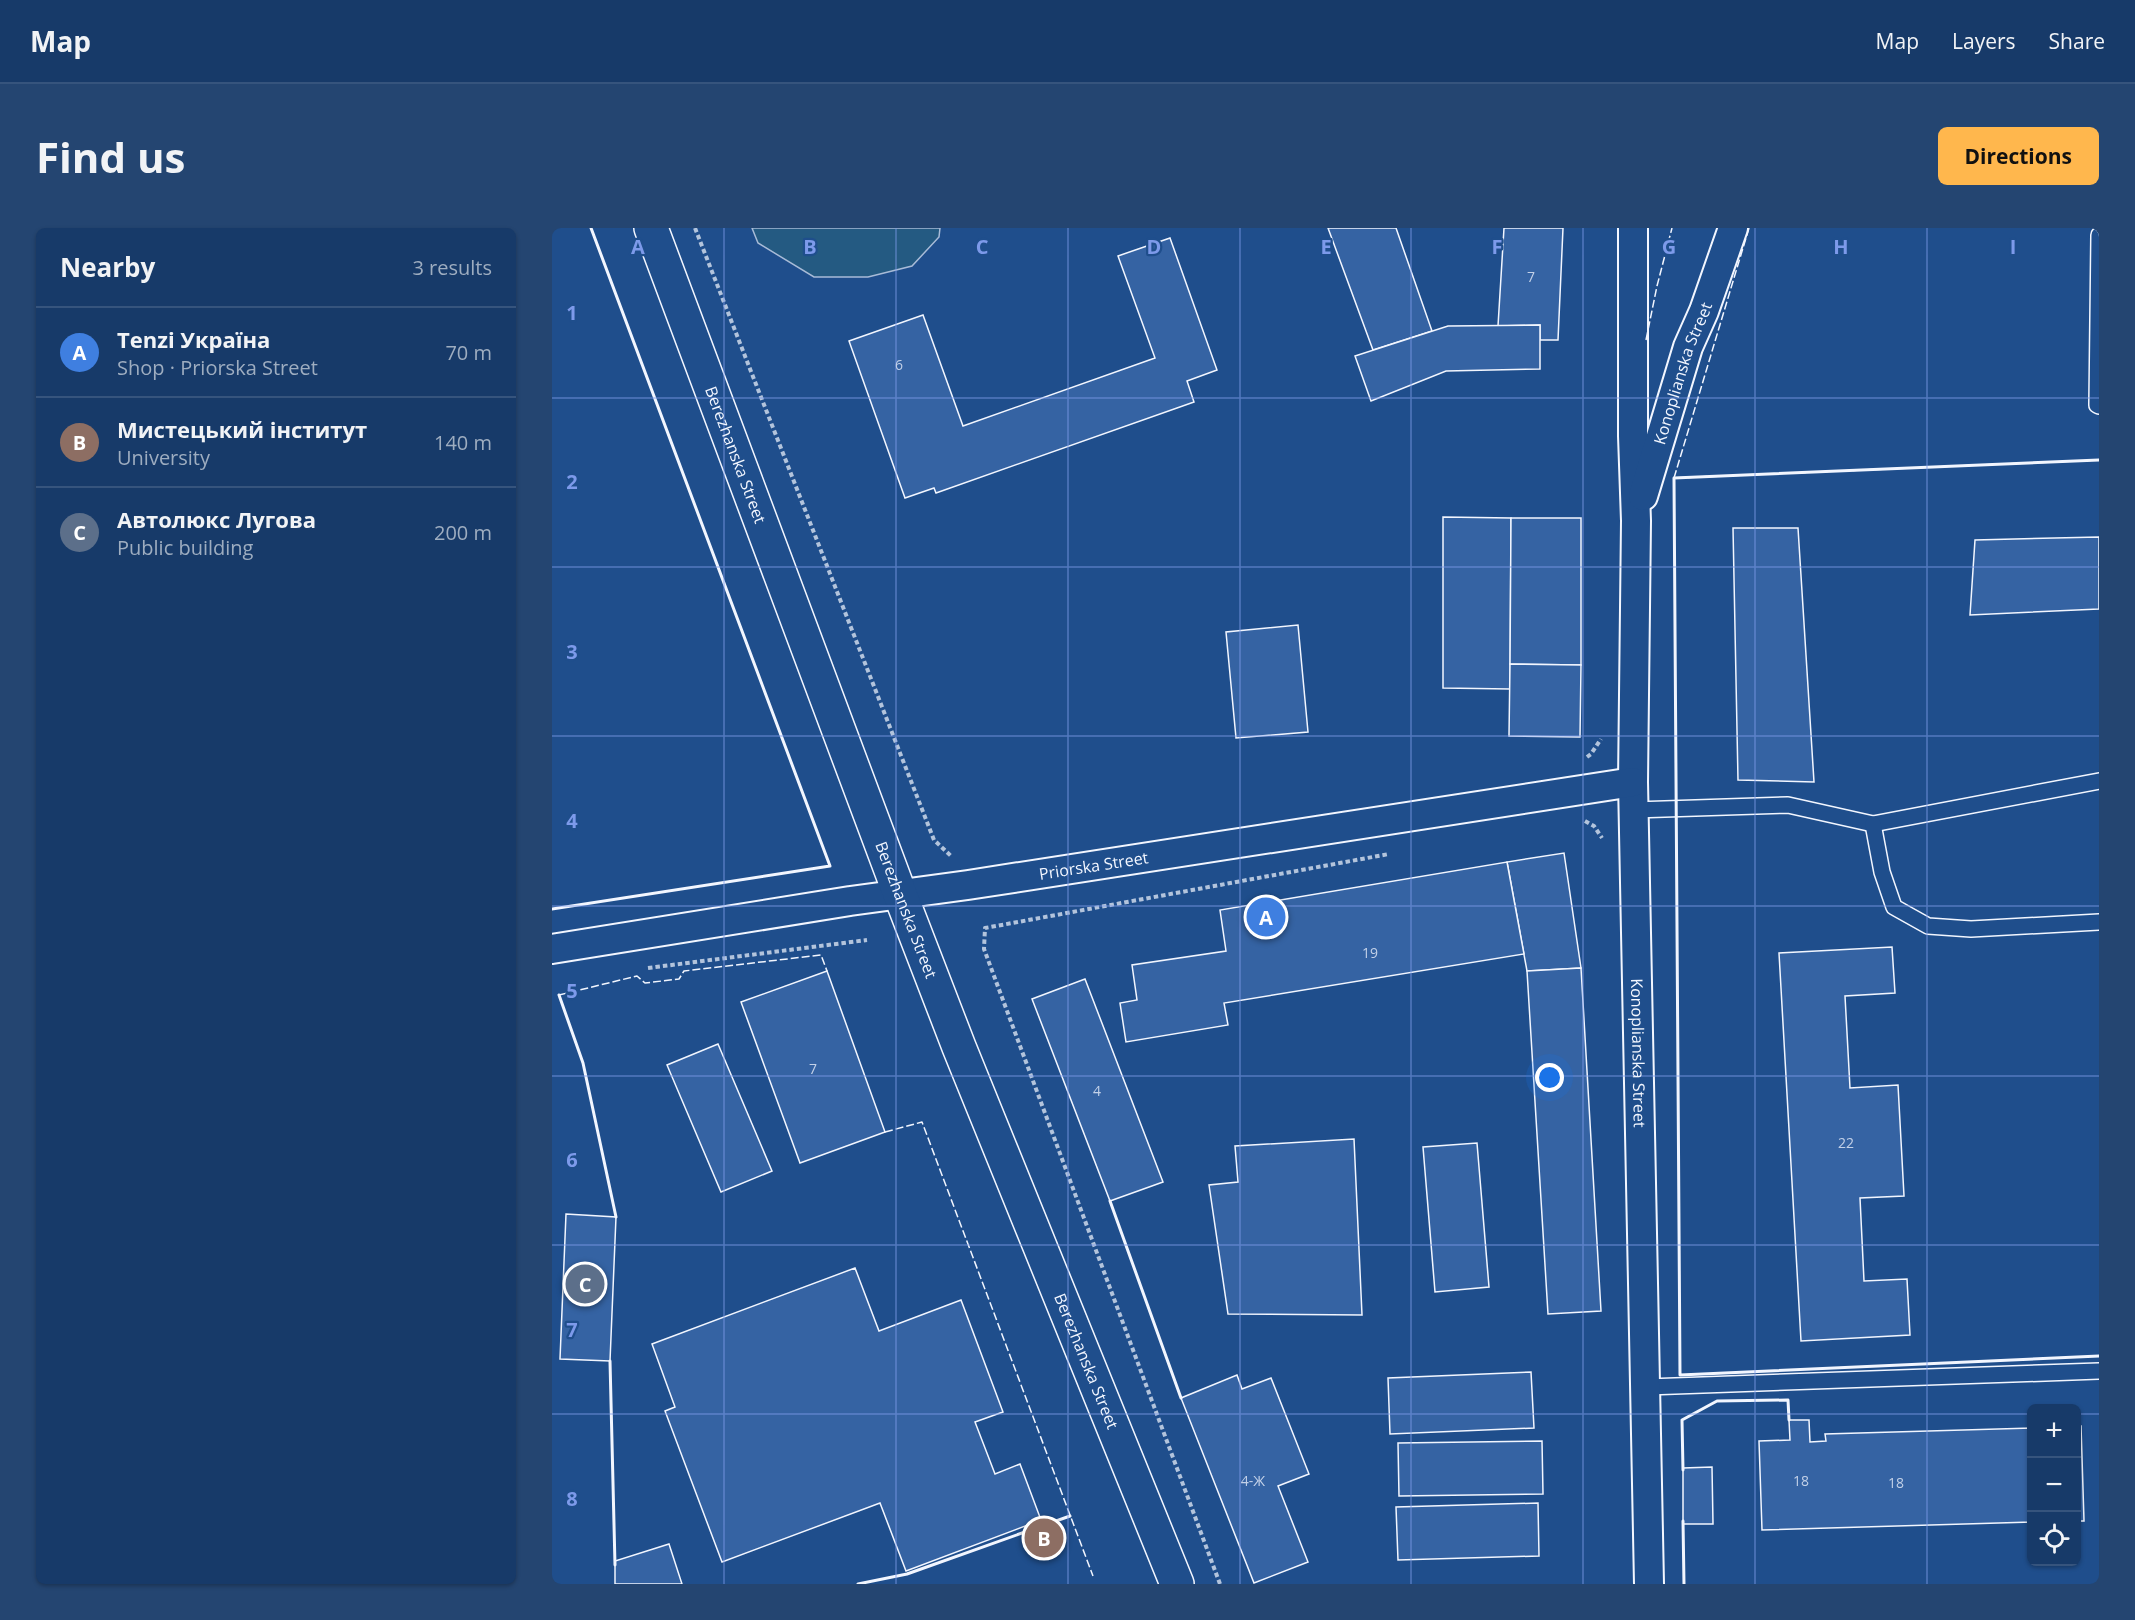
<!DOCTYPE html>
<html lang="en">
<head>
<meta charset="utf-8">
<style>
	:root { --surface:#173a69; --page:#244571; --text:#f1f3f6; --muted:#9eadc0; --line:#36547d; --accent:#ffb74d }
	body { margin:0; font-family:"Open Sans",sans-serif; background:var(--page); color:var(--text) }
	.controls { position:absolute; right:18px; bottom:18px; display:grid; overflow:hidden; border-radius:9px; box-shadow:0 2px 4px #0004 }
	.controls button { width:54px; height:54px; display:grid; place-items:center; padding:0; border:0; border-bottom:2px solid var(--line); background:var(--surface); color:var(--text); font:30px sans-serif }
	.you { position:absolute; left:998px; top:850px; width:21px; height:21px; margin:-15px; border:4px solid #fff; border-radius:50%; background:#1a73e8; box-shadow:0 0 0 9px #1a73e833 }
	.badge { display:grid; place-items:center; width:39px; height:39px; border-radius:50%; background:var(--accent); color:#fff; font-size:20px; font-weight:700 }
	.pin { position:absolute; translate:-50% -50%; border:3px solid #fff; box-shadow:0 2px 6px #0006 }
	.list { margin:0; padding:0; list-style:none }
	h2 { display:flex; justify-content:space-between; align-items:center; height:78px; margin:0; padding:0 24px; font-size:26px }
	h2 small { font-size:20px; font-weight:400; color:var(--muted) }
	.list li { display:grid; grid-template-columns:39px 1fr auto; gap:18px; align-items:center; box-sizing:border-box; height:90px; padding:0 24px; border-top:2px solid var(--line) }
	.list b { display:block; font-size:22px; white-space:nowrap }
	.list p { margin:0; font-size:20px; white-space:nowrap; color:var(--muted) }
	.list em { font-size:20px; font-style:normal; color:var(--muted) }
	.icon { flex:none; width:33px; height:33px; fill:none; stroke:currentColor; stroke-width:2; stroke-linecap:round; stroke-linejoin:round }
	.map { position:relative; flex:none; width:1547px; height:1356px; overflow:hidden; border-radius:9px }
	header { display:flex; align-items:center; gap:36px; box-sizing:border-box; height:84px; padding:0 30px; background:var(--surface); border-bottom:2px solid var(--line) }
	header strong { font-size:28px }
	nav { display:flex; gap:33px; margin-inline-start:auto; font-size:21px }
	.intro { display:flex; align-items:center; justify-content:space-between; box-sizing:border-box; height:144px; padding:0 36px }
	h1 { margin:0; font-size:42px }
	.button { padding:15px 27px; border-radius:9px; background:var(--accent); color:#111; font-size:21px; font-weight:700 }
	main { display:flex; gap:36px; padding:0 36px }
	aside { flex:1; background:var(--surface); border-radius:9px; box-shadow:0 2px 4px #0004 }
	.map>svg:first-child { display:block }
	.green { fill:#245a82; stroke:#a8bbd7; stroke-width:1.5 }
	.building { fill:#3563a3; stroke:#f2f6ff; stroke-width:1.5 }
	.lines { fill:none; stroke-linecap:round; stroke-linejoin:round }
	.lane-casing { stroke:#f2f6ff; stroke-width:18 }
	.street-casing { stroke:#f2f6ff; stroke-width:32 }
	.secondary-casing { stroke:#f2f6ff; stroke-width:36 }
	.path { stroke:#b3c4dc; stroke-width:4; stroke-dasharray:4.5 3; stroke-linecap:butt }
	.lane { stroke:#1f4e8c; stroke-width:15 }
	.street { stroke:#1f4e8c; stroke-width:28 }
	.secondary { stroke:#1f4e8c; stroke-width:33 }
	.fence { stroke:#f2f6ff; stroke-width:1.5; stroke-dasharray:8 3; stroke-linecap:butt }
	.wall { stroke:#f2f6ff; stroke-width:3 }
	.grid { fill:none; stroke:#7d9aea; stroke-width:1.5; stroke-opacity:0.55 }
	.labels { text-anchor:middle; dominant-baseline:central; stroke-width:4.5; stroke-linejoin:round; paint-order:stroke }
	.number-label { font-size:14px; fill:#c3d1e8 }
	.street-label { font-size:16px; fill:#f2f6ff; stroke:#1f4e8c }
	.grid-label { font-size:20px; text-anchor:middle; font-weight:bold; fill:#7d9aea; stroke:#1f4e8c; stroke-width:4.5; stroke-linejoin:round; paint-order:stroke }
</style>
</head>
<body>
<header>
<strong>Map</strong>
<nav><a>Map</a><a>Layers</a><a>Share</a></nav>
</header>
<div class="intro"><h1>Find us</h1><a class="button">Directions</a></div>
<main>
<aside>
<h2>Nearby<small>3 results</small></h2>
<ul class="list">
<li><span class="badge" style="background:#3f7fe0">A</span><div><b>Tenzi Україна</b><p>Shop · Priorska Street</p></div><em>70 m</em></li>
<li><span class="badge" style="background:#8d6e63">B</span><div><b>Мистецький інститут</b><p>University</p></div><em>140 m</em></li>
<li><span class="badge" style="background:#5c6f8a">C</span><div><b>Автолюкс Лугова</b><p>Public building</p></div><em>200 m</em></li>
</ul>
</aside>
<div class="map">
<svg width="1547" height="1356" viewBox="0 0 1547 1356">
	<rect width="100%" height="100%" fill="#1f4e8c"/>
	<path class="green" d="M200,0H388L387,9L360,38L316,49H262L206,15Z"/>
	<g class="building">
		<path d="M776,0H844L880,103L821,122Z"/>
		<path d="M952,0H1011L1006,112H988V97L946,98Z"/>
		<path d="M618,10L665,142L635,153L642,174L384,265L382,260L353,270L297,113L371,87L411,198L603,130L566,28Z"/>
		<path d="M988,97V141L894,143L819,173L803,128L896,98Z"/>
		<path d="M891,289L959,290L958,461L891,460Z"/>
		<path d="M959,290H1029V437L958,436Z"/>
		<path d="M1181,300H1246L1262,554L1186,552Z"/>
		<path d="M1547,309V381L1418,387L1423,312Z"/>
		<path d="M746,397L756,504L684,510L674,404Z"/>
		<path d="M958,436L1029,437L1028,509L957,508Z"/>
		<path d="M1012,625L1029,740L975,743L955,634Z"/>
		<path d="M955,634L972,726L672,775L676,797L574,814L568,775L585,772L580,737L674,723L668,682Z"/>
		<path d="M1340,719L1343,765L1293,768L1298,860L1346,857L1352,968L1308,970L1312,1053L1355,1051L1358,1107L1249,1113L1227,725Z"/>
		<path d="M1029,740L1049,1083L996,1086L975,743Z"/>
		<path d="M275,743L333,904L248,935L189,774Z"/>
		<path d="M533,751L611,954L558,973L480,771Z"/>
		<path d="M166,816L220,943L169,964L115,837Z"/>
		<path d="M802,911L810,1087L676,1086L657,957L686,954L683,918Z"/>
		<path d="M925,915L937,1059L883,1064L871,919Z"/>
		<path d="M14,986L64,989L58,1133L8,1131Z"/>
		<path d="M303,1040L327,1103L409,1072L451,1184L423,1194L443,1246L468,1236L489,1292L354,1343L328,1275L170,1334L113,1183L123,1179L100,1116Z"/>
		<path d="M979,1144L982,1200L838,1206L836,1150Z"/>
		<path d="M685,1147L690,1161L719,1150L757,1246L726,1258L756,1334L702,1355L629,1170Z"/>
		<path d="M1237,1192H1257L1258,1214L1274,1213L1273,1206L1480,1200V1294L1210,1302L1207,1213L1238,1212Z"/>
		<path d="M1524,1198H1529L1532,1293H1524Z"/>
		<path d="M990,1213L991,1266L847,1268L846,1215Z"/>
		<path d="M1160,1239L1161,1296H1131V1240Z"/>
		<path d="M986,1275L987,1328L846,1332L844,1279Z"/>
		<path d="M117,1316L130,1356H63V1333Z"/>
	</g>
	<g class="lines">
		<defs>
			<g id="lane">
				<path d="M1547,7L1545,177L1547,178"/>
				<path d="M1082,582L1236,577L1321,596L1547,553"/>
				<path d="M1321,596L1330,644L1342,679L1376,698L1419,701L1547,694"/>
				<path d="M1095,1159L1547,1143"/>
			</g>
			<g id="street">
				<path id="s1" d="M1081,0V208L1084,293L1081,554L1097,1356"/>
				<path id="s2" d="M1091,268L1136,119L1152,83L1181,0"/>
				<path id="s3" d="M0,721L298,673L416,657L1081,554"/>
			</g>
			<g id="secondary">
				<path id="s4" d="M99,0L348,666L407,819L625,1356"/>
			</g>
		</defs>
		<use href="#lane" class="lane-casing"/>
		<use href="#street" class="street-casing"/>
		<use href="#secondary" class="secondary-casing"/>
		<g class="path">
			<path d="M143,0L382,612L399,628"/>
			<path d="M1035,529L1039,526L1049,511"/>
			<path d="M1033,593L1042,598L1050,610"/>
			<path d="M96,740L315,712"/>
			<path d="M668,1356L432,721L433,700L837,626"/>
		</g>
		<use href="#lane" class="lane"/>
		<use href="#street" class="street"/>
		<use href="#secondary" class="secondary"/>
		<g class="fence">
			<path d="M1197,0L1122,250L1547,232"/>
			<path d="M1094,112L1105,58L1120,0"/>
			<path d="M7,767L85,748L93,755L127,751L132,743L269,727L275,743"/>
			<path d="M333,904L370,894L541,1348"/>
		</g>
		<g class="wall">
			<path d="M1547,232L1122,250L1128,1147L1547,1128"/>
			<path d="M0,681L278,638L39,0"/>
			<path d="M7,767L31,835L64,989"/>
			<path d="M558,973L629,1170"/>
			<path d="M58,1133L63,1337"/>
			<path d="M1131,1242L1130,1192L1165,1173L1236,1172L1237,1192"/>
			<path d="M1131,1293L1132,1356"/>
			<path d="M306,1356L355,1346L518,1288"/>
		</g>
	</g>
	<path class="grid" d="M172,0V1356M344,0V1356M516,0V1356M688,0V1356M859,0V1356M1031,0V1356M1203,0V1356M1375,0V1356M0,170H1547M0,339H1547M0,508H1547M0,678H1547M0,848H1547M0,1017H1547M0,1186H1480M1524,1186H1547"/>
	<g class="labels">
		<g class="number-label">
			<text x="979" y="48">7</text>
			<text x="347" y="136">6</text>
			<text x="818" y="724">19</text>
			<text x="261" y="840">7</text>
			<text x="545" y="862">4</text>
			<text x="1294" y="914">22</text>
			<text x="701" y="1252">4-Ж</text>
			<text x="1249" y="1252">18</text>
			<text x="1344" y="1254">18</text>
		</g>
		<g class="street-label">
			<text stroke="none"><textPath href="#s2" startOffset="129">Konoplianska Street</textPath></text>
			<text stroke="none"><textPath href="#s4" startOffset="242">Berezhanska Street</textPath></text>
			<text stroke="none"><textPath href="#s3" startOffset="548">Priorska Street</textPath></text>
			<text stroke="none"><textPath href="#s4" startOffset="728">Berezhanska Street</textPath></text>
			<text stroke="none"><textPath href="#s1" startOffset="825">Konoplianska Street</textPath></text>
			<text stroke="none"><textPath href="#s4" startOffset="1214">Berezhanska Street</textPath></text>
		</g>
	</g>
	<g class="grid-label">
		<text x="86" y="26">A</text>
		<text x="258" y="26">B</text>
		<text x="430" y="26">C</text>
		<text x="602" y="26">D</text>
		<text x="774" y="26">E</text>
		<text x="945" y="26">F</text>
		<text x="1117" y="26">G</text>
		<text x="1289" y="26">H</text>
		<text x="1461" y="26">I</text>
		<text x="20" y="92">1</text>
		<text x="20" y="261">2</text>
		<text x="20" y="431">3</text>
		<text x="20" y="600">4</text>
		<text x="20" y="770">5</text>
		<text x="20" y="939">6</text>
		<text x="20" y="1109">7</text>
		<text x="20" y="1278">8</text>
	</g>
</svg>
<div class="controls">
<button>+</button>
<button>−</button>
<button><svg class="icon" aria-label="locate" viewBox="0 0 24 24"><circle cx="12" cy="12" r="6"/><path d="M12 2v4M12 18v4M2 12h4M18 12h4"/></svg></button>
</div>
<div class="you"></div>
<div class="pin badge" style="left:714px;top:689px;background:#3f7fe0">A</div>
<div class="pin badge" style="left:492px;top:1310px;background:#8d6e63">B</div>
<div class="pin badge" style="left:33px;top:1056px;background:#5c6f8a">C</div>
</div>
</main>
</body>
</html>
